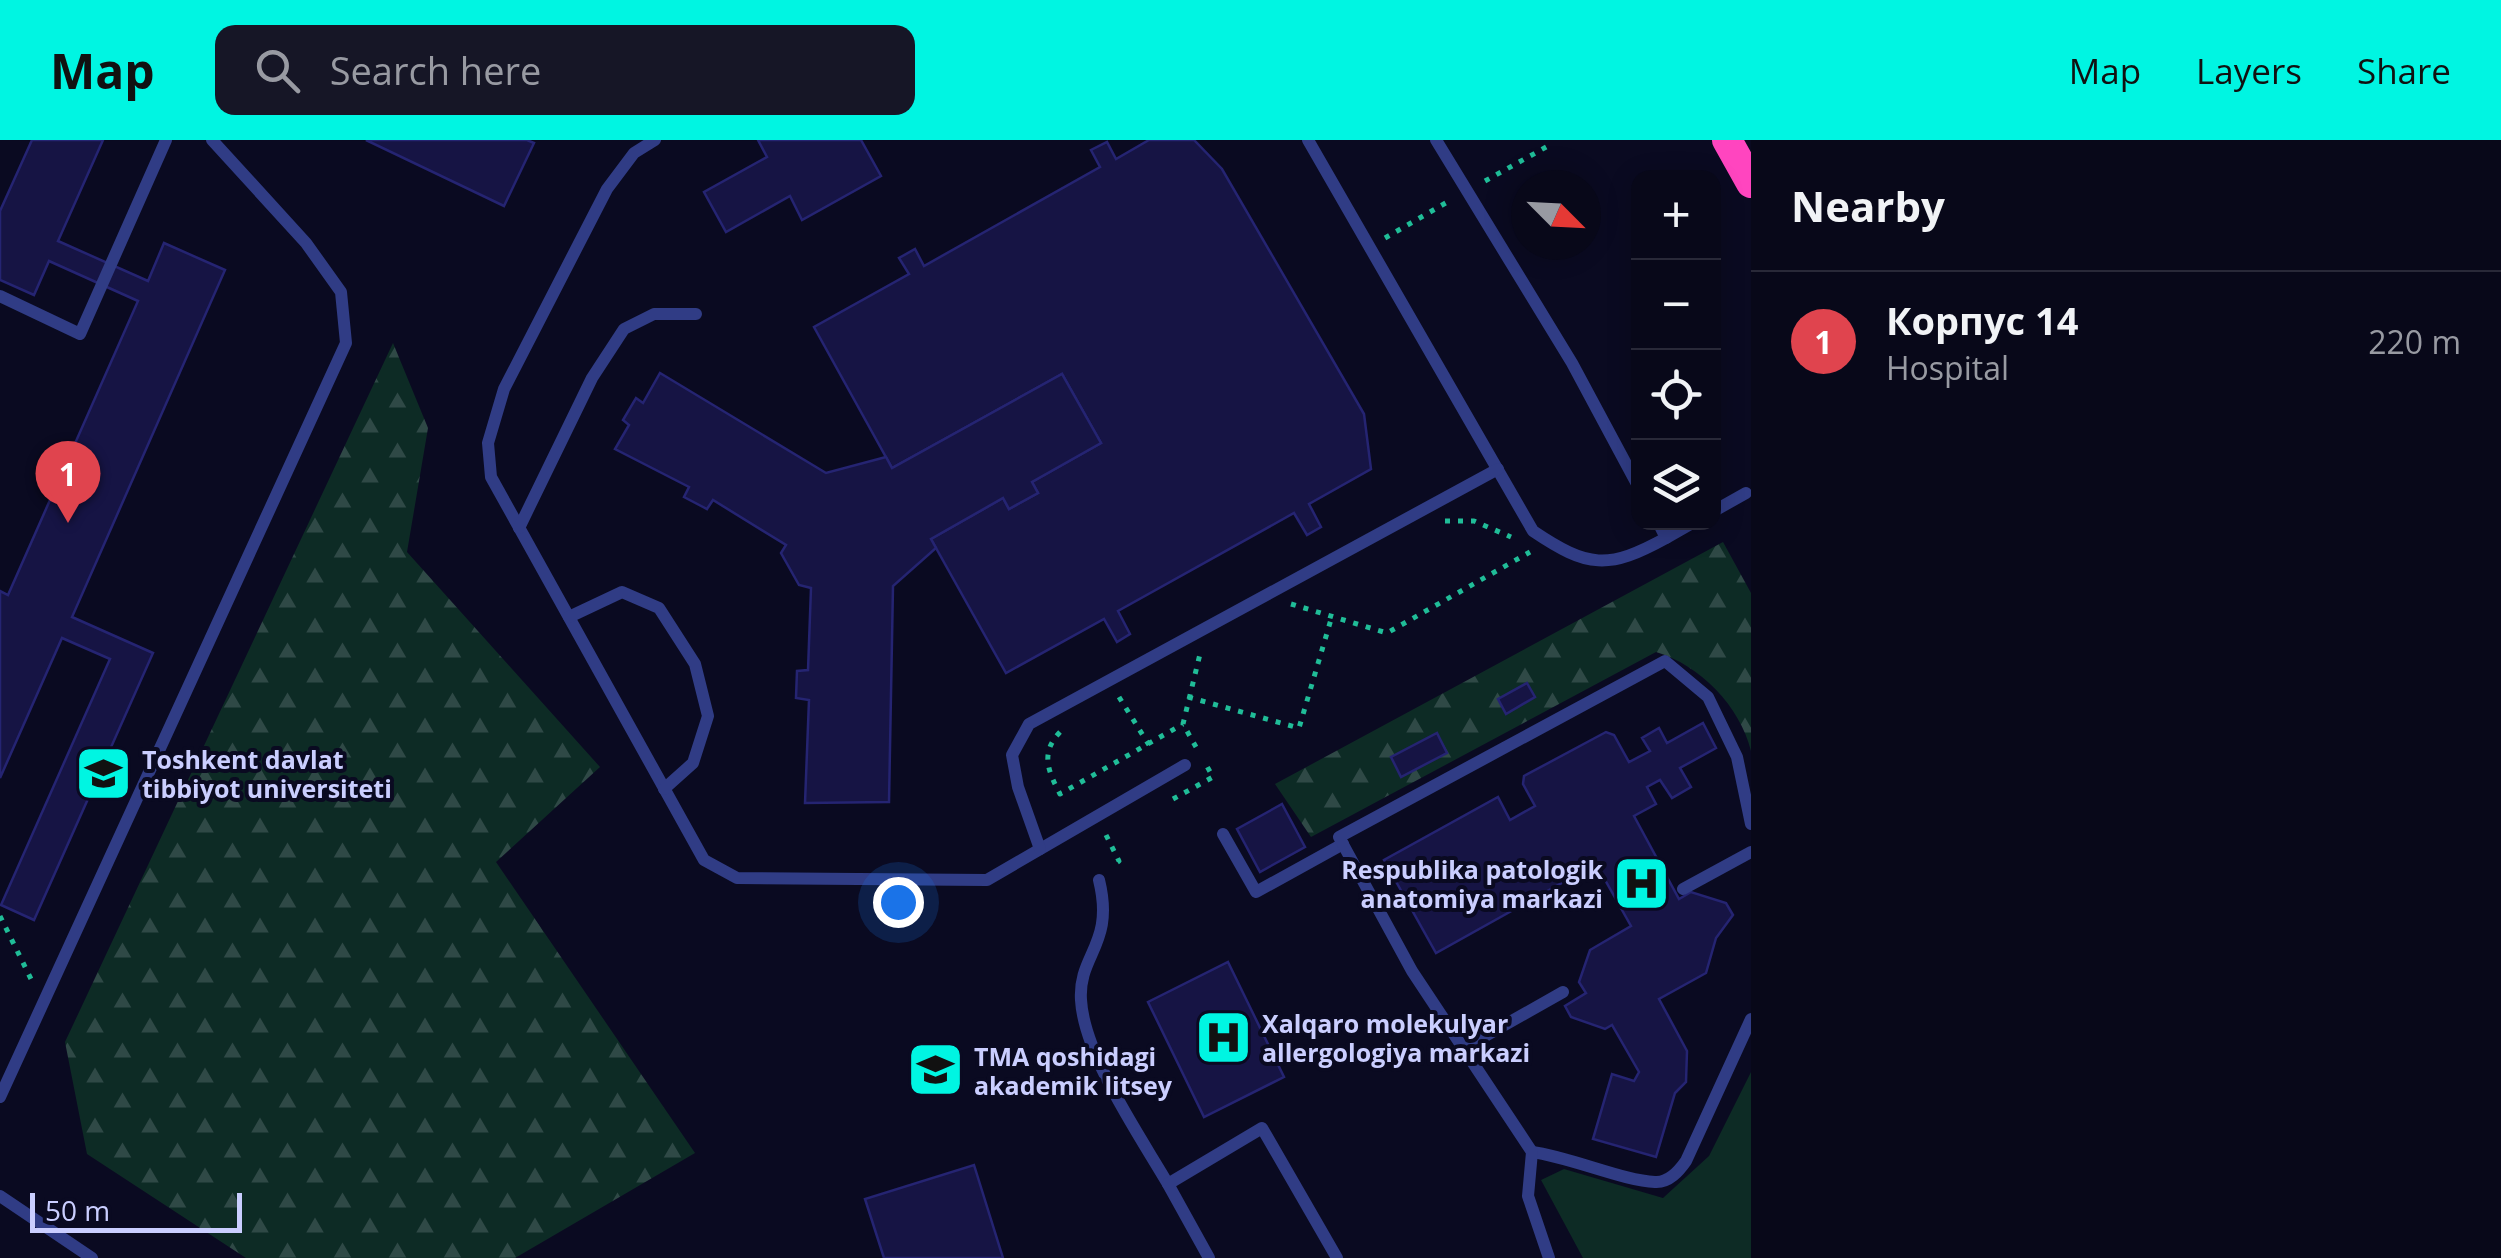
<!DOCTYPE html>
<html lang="en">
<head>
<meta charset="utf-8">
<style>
	:root { --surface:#080819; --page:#161626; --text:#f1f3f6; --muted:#989aa2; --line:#292938; --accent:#00f5e2 }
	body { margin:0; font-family:"Open Sans",sans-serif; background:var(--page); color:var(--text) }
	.controls { position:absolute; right:30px; top:30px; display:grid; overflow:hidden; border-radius:20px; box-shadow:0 5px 25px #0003 }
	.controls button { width:90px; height:90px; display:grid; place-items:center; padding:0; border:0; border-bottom:2px solid var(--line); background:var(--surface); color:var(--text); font:50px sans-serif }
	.compass { position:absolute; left:1511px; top:30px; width:90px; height:90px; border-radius:50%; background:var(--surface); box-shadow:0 5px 25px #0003; rotate:114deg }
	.scale { position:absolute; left:30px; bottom:25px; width:212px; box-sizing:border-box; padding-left:10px; border:5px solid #caceff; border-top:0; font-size:28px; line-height:35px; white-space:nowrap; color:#caceff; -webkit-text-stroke:8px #0a0a21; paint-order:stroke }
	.you { position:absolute; left:898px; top:762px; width:35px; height:35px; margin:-25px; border:8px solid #fff; border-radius:50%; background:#1a73e8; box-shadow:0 0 0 15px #1a73e833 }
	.badge { display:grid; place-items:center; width:65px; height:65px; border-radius:50%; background:var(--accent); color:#fff; font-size:32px; font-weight:700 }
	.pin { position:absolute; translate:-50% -82px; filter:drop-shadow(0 2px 5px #0008) }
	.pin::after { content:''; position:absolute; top:52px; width:35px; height:30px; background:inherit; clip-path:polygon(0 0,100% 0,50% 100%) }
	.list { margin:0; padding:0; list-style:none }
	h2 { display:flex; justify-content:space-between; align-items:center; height:130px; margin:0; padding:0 40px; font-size:42px }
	h2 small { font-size:32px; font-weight:400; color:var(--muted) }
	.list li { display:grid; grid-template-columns:65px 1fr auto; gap:30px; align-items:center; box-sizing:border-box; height:140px; padding:0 40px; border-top:2px solid var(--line) }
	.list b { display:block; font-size:38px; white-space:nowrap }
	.list p { margin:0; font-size:32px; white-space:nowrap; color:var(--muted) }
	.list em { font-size:32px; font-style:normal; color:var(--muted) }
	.icon { flex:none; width:55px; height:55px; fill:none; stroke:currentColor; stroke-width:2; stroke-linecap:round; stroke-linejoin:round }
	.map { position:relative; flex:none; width:1751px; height:1118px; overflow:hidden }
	header { display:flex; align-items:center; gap:60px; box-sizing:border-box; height:140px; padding:0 50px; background:var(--accent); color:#111 }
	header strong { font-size:48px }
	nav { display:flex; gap:55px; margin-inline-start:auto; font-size:35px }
	.search { width:700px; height:90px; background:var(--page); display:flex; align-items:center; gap:25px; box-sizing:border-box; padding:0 35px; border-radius:20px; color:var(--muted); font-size:38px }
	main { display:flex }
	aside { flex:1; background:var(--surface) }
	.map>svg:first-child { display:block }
	.green { fill:#0d2b25 }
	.forest { fill:url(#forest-firs) }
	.building { fill:#161444; stroke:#252472; stroke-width:2.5 }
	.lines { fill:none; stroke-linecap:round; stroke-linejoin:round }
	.path { stroke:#20bd98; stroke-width:5; stroke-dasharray:5 8; stroke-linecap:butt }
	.lane { stroke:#303c85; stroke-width:12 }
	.highway { stroke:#ff45bf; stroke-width:30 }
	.labels { text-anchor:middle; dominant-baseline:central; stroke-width:8; stroke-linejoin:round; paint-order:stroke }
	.poi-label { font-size:25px; font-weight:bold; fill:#caceff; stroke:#0a0a21; text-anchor:start }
</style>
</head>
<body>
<header>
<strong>Map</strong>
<div class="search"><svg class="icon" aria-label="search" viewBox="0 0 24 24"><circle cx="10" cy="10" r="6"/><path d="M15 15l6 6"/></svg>Search here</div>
<nav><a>Map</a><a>Layers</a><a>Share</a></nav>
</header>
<main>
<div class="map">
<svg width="1751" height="1118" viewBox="0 0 1751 1118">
	<defs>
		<pattern id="forest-firs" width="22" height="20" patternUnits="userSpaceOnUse" patternTransform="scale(2.5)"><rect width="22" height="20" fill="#0d2b25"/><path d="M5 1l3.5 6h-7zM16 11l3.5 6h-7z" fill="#2f4946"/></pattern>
	</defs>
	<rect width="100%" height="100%" fill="#0a0a21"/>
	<path class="green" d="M1751,932V1118H1583L1541,1040L1564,1029L1663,1058L1709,1016Z"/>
	<g class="forest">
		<path d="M393,203L428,288L407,412L600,627L496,722L695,1013L515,1118H246L87,1014L65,902Z"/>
		<path d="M1723,402L1751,453V611C1740,566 1700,525 1656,512L1311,697L1275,644Z"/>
	</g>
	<g class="building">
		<path d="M32,0H103L58,101L148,141L164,103L225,130L72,477L153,513L34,780L1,765L110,519L62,498L0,638V451L8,455L138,161L49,121L34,155L0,140V71Z"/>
		<path d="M366,0H527L534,3L504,66Z"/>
		<path d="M758,0H861L881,36L802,80L790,56L726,92L704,52L767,17Z"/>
		<path d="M1149,0H1194L1222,29L1364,274L1371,329L1309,364L1321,387L1307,395L1294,373L1118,471L1130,494L1117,502L1104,479L1006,533L931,399L1003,358L1009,369L1038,353L1032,342L1101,303L1062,234L892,328L814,187L909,134L899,118L915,109L924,126L1100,27L1091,10L1107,2L1116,19Z"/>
		<path d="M660,233L826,333L886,317L892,328L1062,234L1101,303L1032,342L1038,353L1009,369L1003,358L931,399L936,408L893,446L889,662L805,663L809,560L796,558L797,531L808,530L811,448L799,445L781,413L786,405L713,360L707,369L684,357L689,347L615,309L629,285L623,280L636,258L643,263Z"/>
		<path d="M1527,543L1535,557L1506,574L1498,559Z"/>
		<path d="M1703,583L1716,608L1680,628L1691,647L1672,658L1660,640L1647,647L1656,664L1634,676L1679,759L1691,752L1726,763L1733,775L1716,798L1706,833L1659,859L1687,911L1686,942L1675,953L1656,1017L1593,999L1612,934L1634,941L1639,932L1612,885L1605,889L1571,877L1565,866L1586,853L1579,842L1590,810L1631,786L1596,724L1436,813L1384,720L1498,657L1510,680L1535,666L1523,644L1524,636L1606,592L1614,595L1629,622L1650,611L1642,598L1659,588L1667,603Z"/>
		<path d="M1437,593L1447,613L1401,637L1391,617Z"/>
		<path d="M1282,664L1305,707L1260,732L1237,689Z"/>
		<path d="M1228,822L1284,937L1204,977L1148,862Z"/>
		<path d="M974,1025L1003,1118H884L865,1059Z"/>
	</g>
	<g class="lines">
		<g class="path">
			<path d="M1485,41L1548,6"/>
			<path d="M1385,98L1449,61"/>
			<path d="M1445,381H1474L1511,397"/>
			<path d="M1291,464L1387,493L1530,412"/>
			<path d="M1119,557L1149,605"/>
			<path d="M1188,557L1299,588L1332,476"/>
			<path d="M1060,592C1040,613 1048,631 1060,654L1183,584"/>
			<path d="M1196,607L1183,584L1200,514"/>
			<path d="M1173,659L1213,637L1204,621"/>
			<path d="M1106,695L1119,721L1112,726"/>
			<path d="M0,776L32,841"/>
		</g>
		<g class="lane">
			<path d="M655,0L634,13L607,49L504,249L488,303L491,337L704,720L737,738L987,740L1185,625"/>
			<path d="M1308,0L1533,391C1588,428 1608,430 1666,398"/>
			<path d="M1436,0L1572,223L1638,346"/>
			<path d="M0,156L80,194L166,0"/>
			<path d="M1714,371L1746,353"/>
			<path d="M1658,382L1666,398L1694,382"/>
			<path d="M519,388L592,238L624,189L654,174H696"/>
			<path d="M569,477L622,452L659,468L695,524L708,576L693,623L664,649"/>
			<path d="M1223,694L1256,752L1343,704"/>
			<path d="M1040,709L1018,647L1012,615L1029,584L1498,329"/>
			<path d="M1099,740C1115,805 1078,814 1081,860C1084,915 1140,996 1168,1044"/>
			<path d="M1683,749L1751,712"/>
			<path d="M1464,908L1563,852"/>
			<path d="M0,957L346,203L341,152L306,103L212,0"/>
			<path d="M1532,1012C1570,1017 1624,1041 1655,1042C1669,1043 1679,1031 1686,1021L1751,879"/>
			<path d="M0,1056L92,1118"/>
			<path d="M1209,1118L1168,1044L1262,988L1337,1118"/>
			<path d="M1549,1118L1528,1056L1532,1012L1412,831L1339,697L1665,521L1708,557L1737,617L1751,684"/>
		</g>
		<path class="highway" d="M1727,0L1751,43"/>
	</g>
	<defs>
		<symbol id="university-square" viewBox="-11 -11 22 22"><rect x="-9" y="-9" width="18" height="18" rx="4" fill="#00f5e2" stroke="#0a0a21"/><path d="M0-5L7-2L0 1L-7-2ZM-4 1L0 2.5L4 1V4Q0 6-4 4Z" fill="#111"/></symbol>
		<symbol id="hospital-square" viewBox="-11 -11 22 22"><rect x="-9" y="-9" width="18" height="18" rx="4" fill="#00f5e2" stroke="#0a0a21"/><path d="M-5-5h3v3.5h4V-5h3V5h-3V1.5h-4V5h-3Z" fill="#111"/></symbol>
		<symbol id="school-square" viewBox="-11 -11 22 22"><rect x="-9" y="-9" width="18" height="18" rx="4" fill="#00f5e2" stroke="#0a0a21"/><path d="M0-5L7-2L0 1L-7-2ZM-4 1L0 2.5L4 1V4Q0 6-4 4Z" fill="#111"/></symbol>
	</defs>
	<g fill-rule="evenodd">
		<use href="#university-square" x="72" y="602" width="63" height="63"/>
		<use href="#hospital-square" x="1610" y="712" width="63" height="63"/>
		<use href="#hospital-square" x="1192" y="866" width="63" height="63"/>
		<use href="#school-square" x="904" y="898" width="63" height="63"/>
	</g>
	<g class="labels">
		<g class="poi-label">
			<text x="142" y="619">Toshkent davlat<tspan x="142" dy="29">tibbiyot universiteti</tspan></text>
			<text x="1603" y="729" text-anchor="end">Respublika patologik<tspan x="1603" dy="29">anatomiya markazi</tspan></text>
			<text x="1262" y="883">Xalqaro molekulyar<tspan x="1262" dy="29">allergologiya markazi</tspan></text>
			<text x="974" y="916">TMA qoshidagi<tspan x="974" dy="29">akademik litsey</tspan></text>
		</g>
	</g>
</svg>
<div class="controls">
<button>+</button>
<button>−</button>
<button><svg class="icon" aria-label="locate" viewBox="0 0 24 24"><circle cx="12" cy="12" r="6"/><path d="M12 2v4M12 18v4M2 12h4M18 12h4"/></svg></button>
<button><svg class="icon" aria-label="layers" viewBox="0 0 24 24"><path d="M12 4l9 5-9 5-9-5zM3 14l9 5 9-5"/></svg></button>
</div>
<svg class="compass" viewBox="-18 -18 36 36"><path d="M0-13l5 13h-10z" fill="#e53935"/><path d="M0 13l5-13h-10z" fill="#989aa2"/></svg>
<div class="scale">50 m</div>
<div class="you"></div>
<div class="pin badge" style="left:68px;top:383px;background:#e0444e">1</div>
</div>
<aside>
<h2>Nearby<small></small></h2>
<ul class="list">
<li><span class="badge" style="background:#e0444e">1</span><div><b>Корпус 14</b><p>Hospital</p></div><em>220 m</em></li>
</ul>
</aside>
</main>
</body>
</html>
